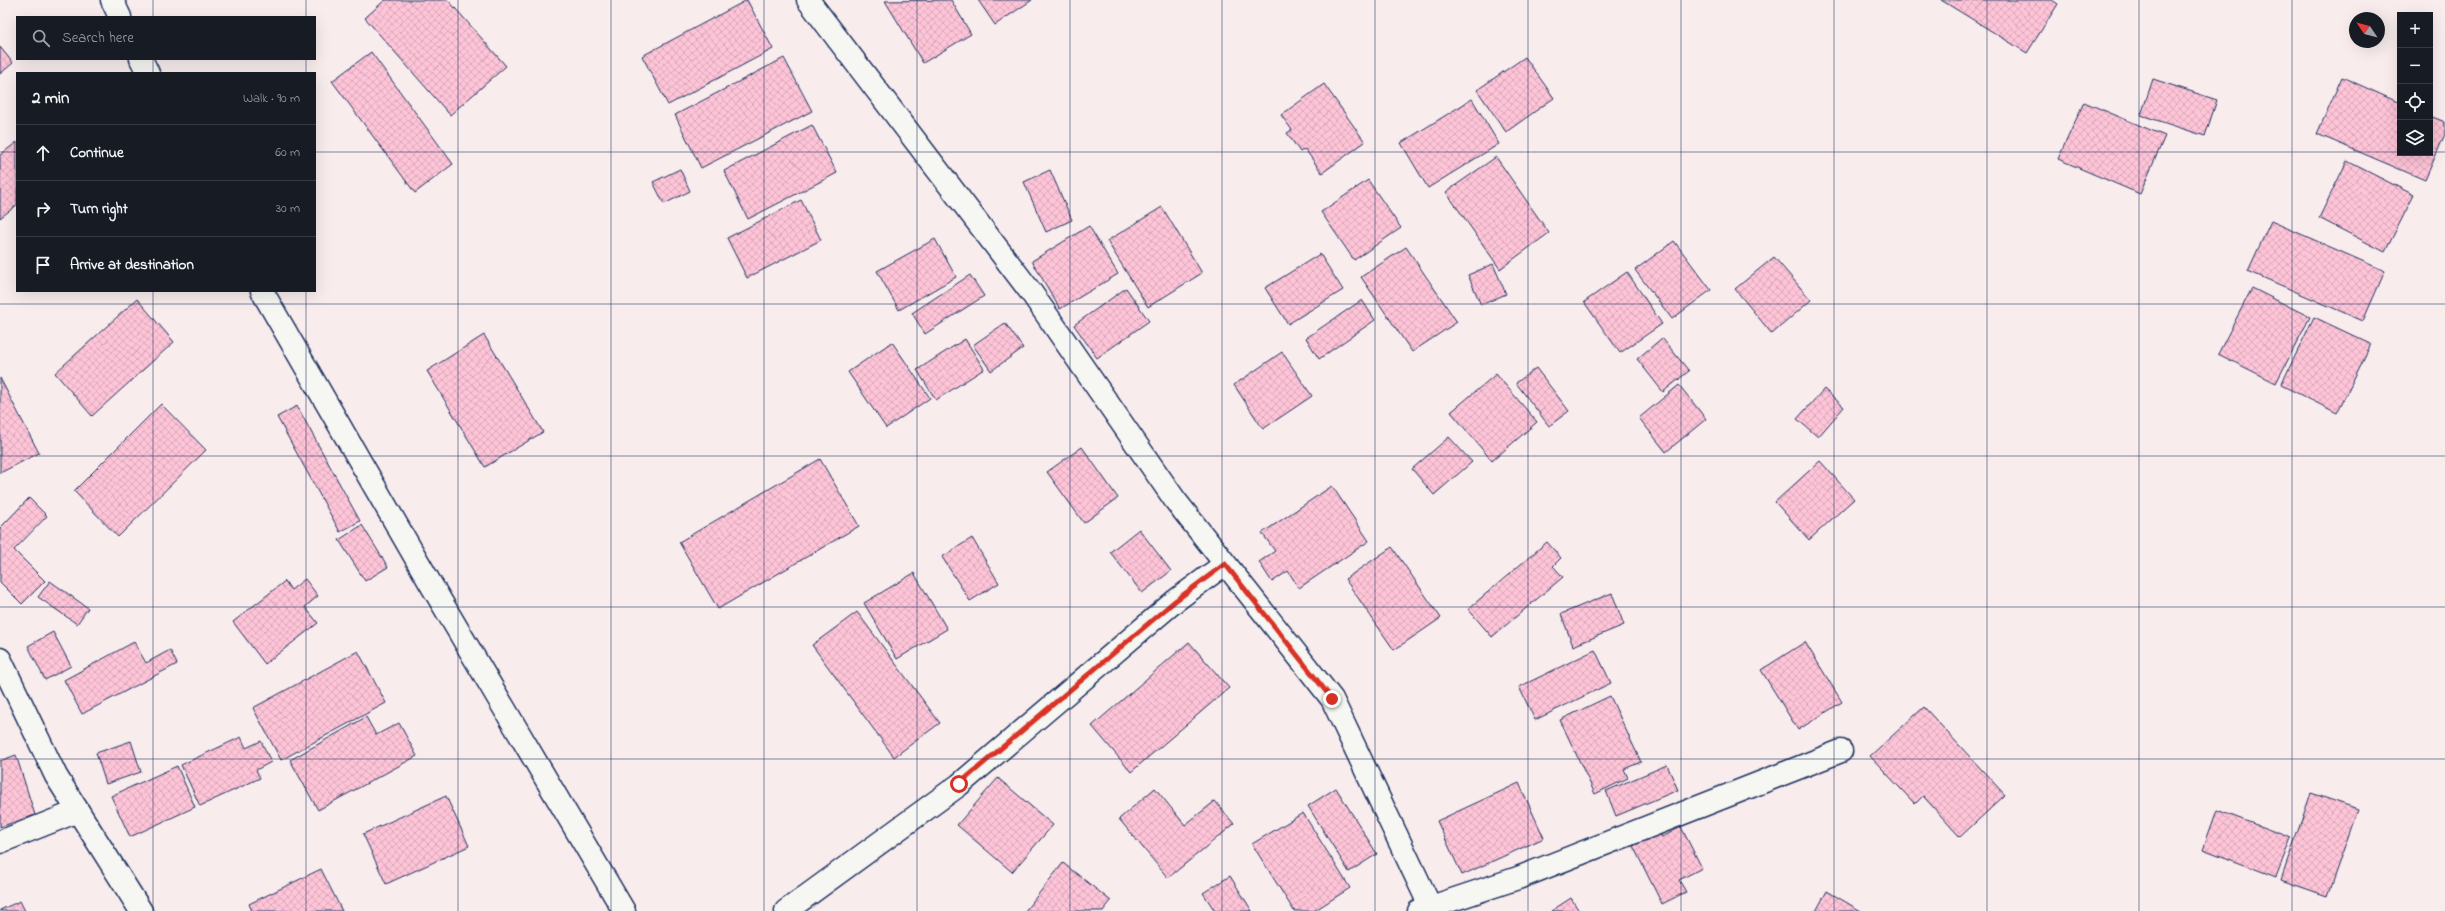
<!DOCTYPE html>
<html lang="en">
<head>
<meta charset="utf-8">
<style>
	:root { --surface:#171b24; --page:#20242c; --text:#f1f3f6; --muted:#9ea1a6; --line:#363941 }
	body { margin:0; font-family:"Indie Flower",sans-serif; background:var(--page); color:var(--text) }
	.controls { position:absolute; right:12px; top:12px; display:grid; overflow:hidden; border-radius:0px; box-shadow:0 4px 16px #0002 }
	.controls button { width:36px; height:36px; display:grid; place-items:center; padding:0; border:0; border-bottom:1px solid var(--line); background:var(--surface); color:var(--text); font:20px sans-serif }
	.compass { position:absolute; left:2349px; top:12px; width:36px; height:36px; border-radius:50%; background:var(--surface); box-shadow:0 4px 16px #0002; rotate:305deg }
	.stop { position:absolute; width:12px; height:12px; margin:-9px; border:3px solid #d93025; border-radius:50%; background:#fff }
	.stop.end { background:#d93025; border-color:#fff; box-shadow:0 1px 4px #0008 }
	.list { margin:0; padding:0; list-style:none }
	h2 { display:flex; justify-content:space-between; align-items:center; height:52px; margin:0; padding:0 16px; font-size:17px }
	h2 small { font-size:13px; font-weight:400; color:var(--muted) }
	.list li { display:grid; grid-template-columns:26px 1fr auto; gap:12px; align-items:center; box-sizing:border-box; height:56px; padding:0 16px; border-top:1px solid var(--line) }
	.list b { display:block; font-size:15px; white-space:nowrap }
	.list em { font-size:13px; font-style:normal; color:var(--muted) }
	.icon { flex:none; width:22px; height:22px; fill:none; stroke:currentColor; stroke-width:2; stroke-linecap:round; stroke-linejoin:round }
	.map { position:relative; flex:none; width:2445px; height:911px; overflow:hidden }
	.search { position:absolute; background:var(--surface); box-shadow:0 4px 16px #0002; left:16px; top:16px; width:300px; height:44px; display:flex; align-items:center; gap:10px; box-sizing:border-box; padding:0 14px; border-radius:0px; color:var(--muted); font-size:15px }
	.panel { position:absolute; background:var(--surface); box-shadow:0 4px 16px #0002; left:16px; top:72px; width:300px; height:220px; border-radius:0px }
	.map>svg:first-child { display:block }
	.building { fill:url(#building-cross-hatch); stroke:#1b2f5e }
	.lines { fill:none; stroke-linecap:round; stroke-linejoin:round }
	.minor-casing { stroke:#1b2f5e; stroke-width:25 }
	.minor { stroke:#f6f6f2; stroke-width:22 }
	.route { stroke:#d93025; stroke-width:5 }
	.grid { fill:none; stroke:#1b2f5e; stroke-width:1; stroke-opacity:0.55 }
</style>
</head>
<body>
<div class="map">
<svg width="2445" height="911" viewBox="0 0 2445 911">
	<defs>
		<pattern id="building-cross-hatch" width="8" height="8" patternUnits="userSpaceOnUse"><rect width="8" height="8" fill="#fec4d7"/><path d="M0 0l8 8M0 8l8-8" fill="none" stroke="#d9a9bb"/></pattern>
	</defs>
	<rect width="100%" height="100%" fill="#f8eced"/>
	<filter id="ink" filterUnits="userSpaceOnUse"><feTurbulence type="fractalNoise" baseFrequency=".025" numOctaves="2"/><feDisplacementMap in="SourceGraphic" scale="8" xChannelSelector="R" yChannelSelector="G"/><feConvolveMatrix kernelMatrix="1 2 1 2 8 2 1 2 1" color-interpolation-filters="sRGB"/></filter>
	<g filter="url(#ink)">
		<g class="building">
			<path d="M385,0H448L506,66L450,115L365,18Z"/>
			<path d="M747,0L773,49L668,105L642,56Z"/>
			<path d="M951,0L971,34L923,63L885,1Z"/>
			<path d="M978,0H1032L995,25Z"/>
			<path d="M1941,0H2052L2058,4L2027,53Z"/>
			<path d="M0,47L13,63L0,74Z"/>
			<path d="M371,52L453,164L415,193L332,81Z"/>
			<path d="M1525,57L1554,98L1506,132L1477,90Z"/>
			<path d="M784,58L812,111L701,168L675,115Z"/>
			<path d="M2342,77L2400,103V153H2430V116L2445,122V134L2425,180L2317,134Z"/>
			<path d="M2153,79L2217,100L2205,136L2141,115Z"/>
			<path d="M1324,84L1365,142L1322,173L1305,149L1300,152L1287,133L1292,130L1281,115Z"/>
			<path d="M1472,99L1499,144L1428,188L1401,143Z"/>
			<path d="M2084,102L2165,136L2140,194L2058,159Z"/>
			<path d="M812,125L837,173L748,219L724,171Z"/>
			<path d="M17,142V205L0,218V155Z"/>
			<path d="M1496,157L1549,233L1500,269L1446,192Z"/>
			<path d="M2347,161L2414,195L2385,252L2319,218Z"/>
			<path d="M680,169L690,191L664,204L653,182Z"/>
			<path d="M1050,170L1072,220L1046,232L1024,182Z"/>
			<path d="M1368,180L1401,228L1354,260L1321,212Z"/>
			<path d="M801,200L821,240L747,278L727,238Z"/>
			<path d="M1162,207L1202,273L1148,307L1107,241Z"/>
			<path d="M2271,221L2385,271L2363,321L2248,271Z"/>
			<path d="M1089,226L1118,274L1060,309L1032,261Z"/>
			<path d="M935,239L956,277L899,310L877,271Z"/>
			<path d="M1674,241L1711,290L1672,319L1635,270Z"/>
			<path d="M1406,247L1457,322L1412,352L1361,277Z"/>
			<path d="M1320,254L1343,290L1288,324L1265,288Z"/>
			<path d="M1774,257L1811,300L1772,334L1735,289Z"/>
			<path d="M1493,264L1506,294L1481,305L1468,275Z"/>
			<path d="M1627,272L1662,324L1620,353L1584,302Z"/>
			<path d="M970,275L984,296L925,334L912,313Z"/>
			<path d="M1126,288L1149,321L1097,358L1074,325Z"/>
			<path d="M2252,288L2310,317L2276,383L2218,354Z"/>
			<path d="M137,299L174,342L92,416L55,373Z"/>
			<path d="M1362,300L1375,320L1319,359L1306,338Z"/>
			<path d="M2314,317L2371,344L2337,413L2281,385Z"/>
			<path d="M1005,323L1023,348L991,371L973,345Z"/>
			<path d="M484,335L543,432L485,467L427,371Z"/>
			<path d="M1662,338L1689,371L1663,392L1637,359Z"/>
			<path d="M965,339L984,369L936,400L917,370Z"/>
			<path d="M892,342L930,398L886,428L848,372Z"/>
			<path d="M1282,352L1312,396L1263,429L1234,385Z"/>
			<path d="M1536,368L1569,411L1549,426L1516,383Z"/>
			<path d="M1496,374L1537,422L1492,461L1451,412Z"/>
			<path d="M0,378L39,453L0,473Z"/>
			<path d="M1679,385L1706,419L1666,452L1639,418Z"/>
			<path d="M1824,389L1844,407L1818,437L1797,419Z"/>
			<path d="M161,404L206,450L118,537L74,491Z"/>
			<path d="M297,406L360,521L340,532L277,417Z"/>
			<path d="M1449,437L1472,462L1434,495L1412,469Z"/>
			<path d="M1082,447L1118,498L1084,523L1047,472Z"/>
			<path d="M820,459L859,526L718,609L679,542Z"/>
			<path d="M1820,461L1854,499L1809,540L1775,502Z"/>
			<path d="M1332,486L1369,541L1299,588L1288,571L1272,582L1259,562L1275,551L1262,533Z"/>
			<path d="M29,498L47,516L14,550L45,581L22,604L0,582V528Z"/>
			<path d="M362,525L388,567L365,581L339,540Z"/>
			<path d="M1139,529L1171,571L1142,593L1110,552Z"/>
			<path d="M972,538L999,583L970,601L942,557Z"/>
			<path d="M1547,542L1561,558L1553,566L1563,577L1492,637L1468,609Z"/>
			<path d="M1392,547L1441,618L1394,650L1345,579Z"/>
			<path d="M914,573L947,629L897,659L864,603Z"/>
			<path d="M305,579L318,596L305,607L318,623L265,664L233,622L285,581L291,590Z"/>
			<path d="M50,581L88,608L77,624L38,597Z"/>
			<path d="M1612,593L1624,625L1573,646L1561,614Z"/>
			<path d="M857,612L940,723L894,757L812,645Z"/>
			<path d="M53,632L71,666L45,680L28,646Z"/>
			<path d="M134,642L146,663L170,650L177,664L82,714L64,680Z"/>
			<path d="M1189,642L1229,688L1131,772L1092,726Z"/>
			<path d="M1805,642L1842,702L1798,730L1761,670Z"/>
			<path d="M1595,650L1611,683L1535,720L1519,687Z"/>
			<path d="M358,651L386,703L281,760L253,708Z"/>
			<path d="M1610,696L1641,762L1624,769L1628,778L1595,794L1560,720Z"/>
			<path d="M1924,707L2005,795L1960,837L1923,796L1915,804L1870,756Z"/>
			<path d="M366,717L376,735L399,723L417,756L318,810L290,760Z"/>
			<path d="M241,737L246,748L261,741L271,762L256,770L260,778L200,806L181,765Z"/>
			<path d="M131,741L141,772L106,784L96,753Z"/>
			<path d="M16,755L35,815L0,827V761Z"/>
			<path d="M1667,765L1678,790L1616,816L1606,791Z"/>
			<path d="M177,766L195,807L130,837L111,796Z"/>
			<path d="M998,778L1053,825L1012,872L957,825Z"/>
			<path d="M1519,783L1544,838L1462,875L1437,821Z"/>
			<path d="M1155,788L1185,825L1215,801L1234,824L1168,878L1119,819Z"/>
			<path d="M1336,788L1377,854L1349,872L1308,806Z"/>
			<path d="M2311,793L2358,809L2327,896L2281,880Z"/>
			<path d="M446,796L469,846L386,884L363,834Z"/>
			<path d="M2217,810L2291,838L2276,877L2203,849Z"/>
			<path d="M1303,813L1350,888L1314,911H1294L1252,844Z"/>
			<path d="M1681,827L1702,868L1679,880L1686,892L1662,904L1633,846L1660,832L1662,837Z"/>
			<path d="M1063,863L1111,901L1103,911H1025Z"/>
			<path d="M321,869L342,911H252L249,904Z"/>
			<path d="M1230,876L1252,911H1215L1203,893Z"/>
			<path d="M1827,891L1861,911H1816Z"/>
			<path d="M1571,898L1579,911H1551Z"/>
			<path d="M20,901L25,911H0V910Z"/>
		</g>
		<g class="lines">
			<defs>
				<g id="minor">
					<path d="M112,0L120,17"/>
					<path d="M808,0L1033,295L1175,500L1332,699L1431,908"/>
					<path d="M141,59L148,73"/>
					<path d="M262,291L429,581L624,911"/>
					<path d="M0,659L56,776L141,911"/>
					<path d="M0,842L78,811"/>
					<path d="M786,911L959,785L1175,601L1225,564"/>
					<path d="M1419,911L1518,878L1841,751"/>
				</g>
			</defs>
			<use href="#minor" class="minor-casing"/>
			<use href="#minor" class="minor"/>
		</g>
	</g>
	<g class="lines" filter="url(#ink)">
		<path class="route" d="M959,784L1175,601L1225,564L1332,699"/>
	</g>
	<path class="grid" d="M153,0V17M306,0V17M458,0V911M611,0V911M764,0V911M917,0V911M1070,0V911M1222,0V911M1375,0V911M1528,0V911M1681,0V911M1834,0V911M1987,0V911M2139,0V911M2292,0V911M153,59V73M306,59V73M0,152H17M315,152H2400M2430,152H2445M153,291V911M306,291V911M0,304H2445M0,456H2445M0,607H2445M0,759H2445"/>
</svg>
<div class="controls">
<button>+</button>
<button>−</button>
<button><svg class="icon" aria-label="locate" viewBox="0 0 24 24"><circle cx="12" cy="12" r="6"/><path d="M12 2v4M12 18v4M2 12h4M18 12h4"/></svg></button>
<button><svg class="icon" aria-label="layers" viewBox="0 0 24 24"><path d="M12 4l9 5-9 5-9-5zM3 14l9 5 9-5"/></svg></button>
</div>
<svg class="compass" viewBox="-18 -18 36 36"><path d="M0-13l5 13h-10z" fill="#e53935"/><path d="M0 13l5-13h-10z" fill="#9ea1a6"/></svg>
<div class="stop" style="left:959px;top:784px"></div>
<div class="stop end" style="left:1332px;top:699px"></div>
<div class="search"><svg class="icon" aria-label="search" viewBox="0 0 24 24"><circle cx="10" cy="10" r="6"/><path d="M15 15l6 6"/></svg>Search here</div>
<section class="panel">
<h2>2 min<small>Walk · 90 m</small></h2>
<ul class="list">
<li><svg class="icon" aria-label="ahead" viewBox="0 0 24 24"><path d="M12 20V5M6 11l6-6 6 6"/></svg><div><b>Continue</b></div><em>60 m</em></li>
<li><svg class="icon" aria-label="right" viewBox="0 0 24 24"><path d="M7 20v-9h11M14 6l5 5-5 5"/></svg><div><b>Turn right</b></div><em>30 m</em></li>
<li><svg class="icon" aria-label="arrive" viewBox="0 0 24 24"><path d="M6 21V4h12l-3 4 3 4H6"/></svg><div><b>Arrive at destination</b></div></li>
</ul>
</section>
</div>
</body>
</html>
